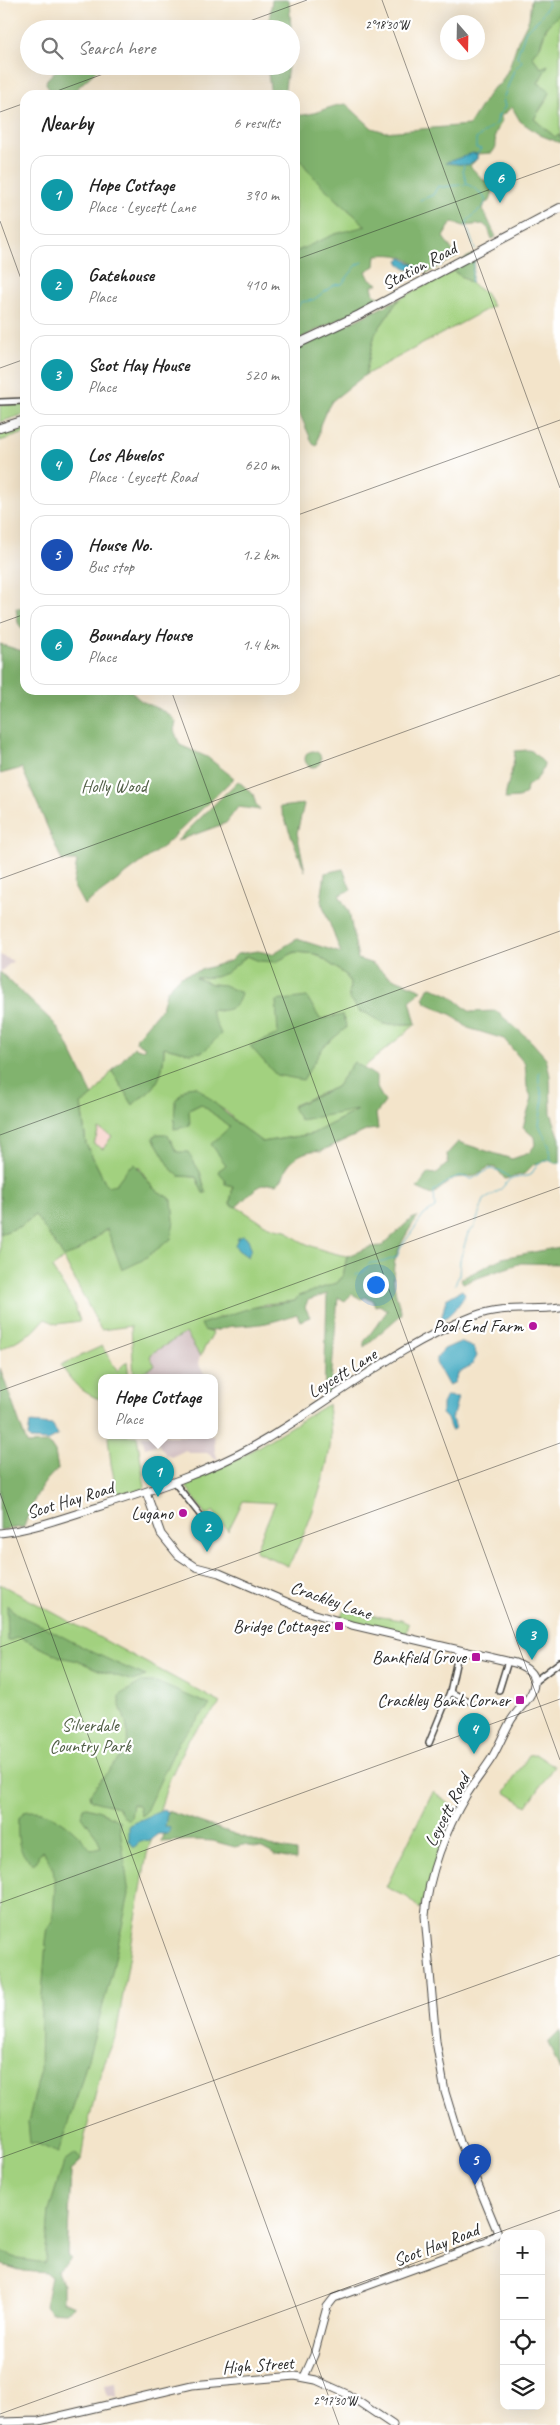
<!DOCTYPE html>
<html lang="en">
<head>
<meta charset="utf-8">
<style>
	:root { --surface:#fff; --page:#f6f6f6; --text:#222; --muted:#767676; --line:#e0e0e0; --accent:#b5179e }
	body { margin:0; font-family:Caveat,sans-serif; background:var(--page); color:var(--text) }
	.controls { position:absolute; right:15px; bottom:15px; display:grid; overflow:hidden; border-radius:10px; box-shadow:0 5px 20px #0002 }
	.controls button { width:45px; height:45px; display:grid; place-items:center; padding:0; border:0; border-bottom:1px solid var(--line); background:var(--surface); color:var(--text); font:25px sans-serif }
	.compass { position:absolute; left:440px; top:15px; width:45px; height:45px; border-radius:50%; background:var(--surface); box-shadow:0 5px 20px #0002; rotate:160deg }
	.you { position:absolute; left:375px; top:1284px; width:18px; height:18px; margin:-12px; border:4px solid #fff; border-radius:50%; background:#1a73e8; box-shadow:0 0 0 8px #1a73e833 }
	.badge { display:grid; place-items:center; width:32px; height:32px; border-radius:50%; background:var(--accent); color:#fff; font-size:16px; font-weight:700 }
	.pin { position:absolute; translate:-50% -41px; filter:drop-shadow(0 1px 2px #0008) }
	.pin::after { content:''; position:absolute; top:26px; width:18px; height:15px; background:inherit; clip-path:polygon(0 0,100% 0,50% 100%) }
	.popup { position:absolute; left:98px; top:1374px; width:120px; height:65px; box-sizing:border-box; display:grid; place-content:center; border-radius:10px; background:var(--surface); filter:drop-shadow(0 1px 4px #0005); font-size:16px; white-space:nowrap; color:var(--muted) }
	.popup b { font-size:19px; color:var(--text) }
	.popup::after { content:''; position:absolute; left:50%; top:100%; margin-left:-10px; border:10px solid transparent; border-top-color:var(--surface) }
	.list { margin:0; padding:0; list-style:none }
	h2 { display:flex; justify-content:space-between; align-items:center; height:65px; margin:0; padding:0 20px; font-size:21px }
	h2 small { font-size:16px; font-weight:400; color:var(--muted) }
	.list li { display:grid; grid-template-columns:32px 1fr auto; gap:15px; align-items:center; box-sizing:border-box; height:80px; margin:0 10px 10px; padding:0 10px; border:1px solid var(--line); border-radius:15px }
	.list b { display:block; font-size:19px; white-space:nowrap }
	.list p { margin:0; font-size:16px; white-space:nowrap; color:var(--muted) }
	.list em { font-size:16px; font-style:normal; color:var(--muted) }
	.icon { flex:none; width:28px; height:28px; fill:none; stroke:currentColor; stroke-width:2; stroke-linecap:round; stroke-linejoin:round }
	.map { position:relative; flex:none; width:560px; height:2425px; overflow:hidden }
	.search { position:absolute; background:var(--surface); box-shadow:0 5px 20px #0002; left:20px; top:20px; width:280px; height:55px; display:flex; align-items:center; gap:12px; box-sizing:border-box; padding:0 18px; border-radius:28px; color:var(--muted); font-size:19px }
	.panel { position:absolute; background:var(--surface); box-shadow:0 5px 20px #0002; left:20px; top:90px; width:280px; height:605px; border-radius:15px }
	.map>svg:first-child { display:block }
	.built { fill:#f7d1c9 }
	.industrial { fill:#d2bfc1 }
	.green { fill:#a2d17f; stroke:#667e55; fill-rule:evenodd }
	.forest { fill:#81b36e; stroke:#566f4c }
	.water { fill:#41a9c1; stroke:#366a76 }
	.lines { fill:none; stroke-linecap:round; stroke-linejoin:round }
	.stream { stroke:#41a9c1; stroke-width:1 }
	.street-casing { stroke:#494743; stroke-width:8 }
	.secondary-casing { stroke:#494743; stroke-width:9 }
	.primary-casing { stroke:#494743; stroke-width:10 }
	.street { stroke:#fff; stroke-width:5 }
	.secondary { stroke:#fff; stroke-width:7 }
	.primary { stroke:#fff; stroke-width:8 }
	.ticks { fill:none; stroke:#2b2b2b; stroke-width:1; stroke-opacity:0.45 }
	.poi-dot { fill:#b5179e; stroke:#fff; stroke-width:2 }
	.labels { text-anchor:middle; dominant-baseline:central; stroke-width:4.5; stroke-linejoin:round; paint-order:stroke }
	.street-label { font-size:18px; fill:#2b2b2b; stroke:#fff }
	.park-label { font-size:18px; fill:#4f5d44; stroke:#fff }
	.poi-label { font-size:18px; fill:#2b2b2b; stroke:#fff; text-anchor:end }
	.ticks-label { font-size:12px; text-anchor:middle; fill:#2b2b2b; stroke:#fff; stroke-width:4.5; stroke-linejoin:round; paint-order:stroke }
</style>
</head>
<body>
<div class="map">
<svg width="560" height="2425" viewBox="0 0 560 2425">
	<rect width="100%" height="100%" fill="#fff"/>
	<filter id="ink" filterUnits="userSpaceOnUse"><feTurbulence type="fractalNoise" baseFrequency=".02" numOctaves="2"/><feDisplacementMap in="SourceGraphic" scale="10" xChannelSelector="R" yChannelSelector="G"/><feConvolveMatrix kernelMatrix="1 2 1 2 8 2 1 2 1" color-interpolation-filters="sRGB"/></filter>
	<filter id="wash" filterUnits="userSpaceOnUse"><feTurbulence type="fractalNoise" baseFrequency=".0096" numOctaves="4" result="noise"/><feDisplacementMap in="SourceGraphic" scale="20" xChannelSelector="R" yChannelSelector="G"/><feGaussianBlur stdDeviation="1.12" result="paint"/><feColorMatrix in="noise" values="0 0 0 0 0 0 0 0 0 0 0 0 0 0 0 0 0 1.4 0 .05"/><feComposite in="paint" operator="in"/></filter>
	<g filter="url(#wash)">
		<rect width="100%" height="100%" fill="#f3e4ca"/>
		<path class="built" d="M99,1128L112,1136L103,1149L94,1144Z"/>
		<g class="industrial">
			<path d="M0,955L13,961L0,972Z"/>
			<path d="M186,1333L200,1356L198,1364L207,1378H136L154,1365L150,1357L152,1353Z"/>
			<path d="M142,1436H214L215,1451L218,1460L207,1453H188L186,1450L171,1457L166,1455L158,1444L145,1448Z"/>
			<path d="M116,2383L117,2397H107L105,2385Z"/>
		</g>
		<g class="green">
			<path d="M560,15V135L555,137L534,119L548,98V89L538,83L547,66L541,68L532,56C534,52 538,50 540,46C546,35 545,18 560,15Z"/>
			<path d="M295,147C309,179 341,202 366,226L295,252Z"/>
			<path d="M453,271L485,293L493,306L365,375L375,334L399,299Z"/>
			<path d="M25,404V414L0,422V405Z"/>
			<path d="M25,424V433L0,441V433Z"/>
			<path d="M295,952L316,954L346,975L350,984L349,998L359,1011L366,1013L384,1024H416L363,1068L354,1062L336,1087L292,1106L360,1109L312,1134L262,1142L238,1124L226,1111L187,1087L175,1101L189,1110L201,1104L230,1127L226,1166L218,1171L233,1186L230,1204C253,1214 260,1227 287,1230C297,1244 330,1253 347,1256L343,1276L337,1283L299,1296L295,1301L265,1304L229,1316L219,1317L204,1330L213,1333L200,1356L186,1333L152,1353L150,1357L155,1365L134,1378L131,1326L101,1330L64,1259L52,1268L74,1303L80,1321L57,1324L45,1319L34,1331L0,1350V1234L21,1226L35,1215L75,1253L108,1229L172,1200L153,1188L139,1167L128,1168L116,1185L107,1186L86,1144L81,1103L93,1096L112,1071L133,1105C139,1098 146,1095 152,1089C162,1077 164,1062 164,1047L190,1053L209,1010L221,1011L224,985L212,984L195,978C228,976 221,972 247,956C268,964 275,962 295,952ZM99,1129L112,1136L103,1149L94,1144ZM167,1134L177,1152L200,1172L206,1193H203L196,1177L179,1176Z"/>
			<path d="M102,1346L117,1371L127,1361L129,1378H102V1400C82,1393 72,1383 61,1365Z"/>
			<path d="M328,1404C329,1418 332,1433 330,1447C325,1481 306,1536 288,1566L255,1551L275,1503L243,1501L228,1531L213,1511L207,1517L184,1483L241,1457Z"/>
			<path d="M108,1436H137L145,1487L143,1489L118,1497L111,1464Z"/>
			<path d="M0,1584L221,1703L189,1738L168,1783L147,1854L116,2035L101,2072L84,2140L81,2161L71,2170L67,2256L71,2259L18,2270L0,2264Z"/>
			<path d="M343,1611L401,1620L409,1624L406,1635L340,1618Z"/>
			<path d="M535,1754L554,1766L527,1806L505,1792L529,1755Z"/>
			<path d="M433,1791L455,1808L420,1909L407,1897L386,1887Z"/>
		</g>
		<g class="forest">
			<path d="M272,0H289L291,29H268Z"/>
			<path d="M531,0H560V14L546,27L540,46L532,56L541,68L548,65L538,83L548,89L550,93L534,119L555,137L560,135V143L540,135L520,121L512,107L500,117L502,120L495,135L496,147L492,153L477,154V159L470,166L483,180L491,181L494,187L490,201L485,203L483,209L496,237L492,239L488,228L483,224L464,226L452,222L443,237L457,257L427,273C405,258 405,253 376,255L375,266L366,271L369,278L378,284L372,286L374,295L382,298L295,341V252L335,234L366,226C348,208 299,171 295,146C294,137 295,125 295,115C314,117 328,105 346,104L372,128L385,132L469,125L491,90L501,83L509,68L518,41L529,19Z"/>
			<path d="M61,66H97V70L72,93L52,95L46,83L47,79Z"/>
			<path d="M267,66H288L284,95H271Z"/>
			<path d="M476,253L471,283L448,267Z"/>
			<path d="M399,299L375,334L365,375L332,401L325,413L320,425L317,446L313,444L295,403V350Z"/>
			<path d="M16,608L25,610V633L18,623Z"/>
			<path d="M0,644L25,652V690H131C141,708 164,705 176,722L174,730L180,745L207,757L234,778L165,845L84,905L73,885L77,861H62L22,768L0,774Z"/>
			<path d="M528,750L532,751L544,763C543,774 536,781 527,786L526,793L519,798L505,799C507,783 514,768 515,751Z"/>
			<circle cx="313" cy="759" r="8"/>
			<path d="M238,781L253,794L256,805L260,810L238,807L226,823L177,841Z"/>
			<path d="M304,804L297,833L305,871L280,807Z"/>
			<path d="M343,869L351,890L339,895L349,912L358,959L373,964L388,976L422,990L410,1001L416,1024H384L366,1013L359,1011L349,998L350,984L346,975L316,954L295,952L276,962L259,961L247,956L226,973L216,977L196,978L212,984L224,985L241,993C237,1011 226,1011 210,1010L221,1034L203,1052L190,1053L164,1047C164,1062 162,1078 152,1089C146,1096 138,1098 133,1105L112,1071L134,1047L143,1050L145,1047L136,1042L137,1037L162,1007L167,990L181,976L230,961L237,954L258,951L272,954L297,939L341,953L321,901L325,873Z"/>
			<path d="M0,972L53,1022L65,1039L93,1096L81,1104L86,1144L107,1186L116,1184L128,1168L135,1164L153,1188L172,1200L174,1221L171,1239L141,1261L122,1270L107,1229L75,1253L64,1257L35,1215L21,1226L0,1234Z"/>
			<path d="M432,987L451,996L470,1012L496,1011L530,1040L546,1058L550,1076L551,1113L560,1139V1163H554L551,1160L534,1164L524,1174L505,1179L496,1168L489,1167L474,1176L454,1178L432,1195L417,1188L428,1173L436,1174L448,1163L447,1154L458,1142L512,1159L529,1153L535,1145L534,1137L523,1127L532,1099L527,1087L525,1064L504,1039L468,1028L452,1015L426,1003L424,997L428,988Z"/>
			<path d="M307,997L320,1019L342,1015L347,1027L324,1046L303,1080L276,1075L250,1046L278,1034L276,1001Z"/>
			<path d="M354,1062L377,1077V1088L385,1102L376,1114L378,1129L368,1130L321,1151C310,1149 296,1155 289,1164C283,1172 286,1178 277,1184C257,1181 250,1195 236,1207L230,1204L233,1186L225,1184V1179L218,1171L226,1165L211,1144L230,1127L201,1104L189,1110L190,1126L174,1129L175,1101L187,1087L196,1086L238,1124L262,1142L312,1134L358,1110L300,1120L292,1107L336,1087Z"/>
			<path d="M156,1134H167L177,1152H188L200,1172L206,1193H203L196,1177L179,1176L172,1170L153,1138Z"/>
			<path d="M418,1216C393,1254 386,1269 402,1314L364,1347V1342L388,1310L379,1305L375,1306L373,1300L366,1297L361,1299L352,1294L345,1301L338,1297L330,1395L324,1398L327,1294L308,1300L305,1307L310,1317L300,1321L297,1314C271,1323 261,1325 235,1326C223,1326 216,1334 204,1330L201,1324L250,1308L295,1301L298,1296L337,1283L343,1276L347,1256L370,1247L382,1246L410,1220Z"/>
			<path d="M560,1247V1264L521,1263L463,1283L461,1279L502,1258Z"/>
			<path d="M0,1368L27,1444L49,1443L55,1452L58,1469C39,1484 32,1504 24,1527L0,1530Z"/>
			<path d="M7,1605C22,1620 29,1619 47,1628C79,1646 112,1662 146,1676L133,1681L101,1671L78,1661L60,1657L19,1637L8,1641Z"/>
			<path d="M141,1682H156L210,1705L179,1741L145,1813L142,1816L139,1806L133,1804L131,1818L129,1820L124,1817L118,1807L97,1802L91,1799L90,1794C99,1780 121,1760 127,1745C128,1741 127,1734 127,1729C126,1717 118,1707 119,1696Z"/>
			<path d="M87,1807L103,1812L119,1821L129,1894L111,1977L79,2090L58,2153L38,2144L30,2143L28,2122L40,2073L41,2008L46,1941L48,1928L53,1919L55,1887L53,1867L43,1851L39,1853L37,1861L33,1864C17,1853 17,1836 18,1819L24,1812C50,1806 77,1831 91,1850L101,1848L97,1837L82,1816L83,1808Z"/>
			<path d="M167,1811L270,1846L296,1851V1860L277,1856L262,1848L242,1845L235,1847L213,1841L195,1840L161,1842L163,1834H167L165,1826Z"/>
			<path d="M560,2031V2071L548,2043Z"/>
			<path d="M75,2154L81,2161L71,2170L67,2256L71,2259L57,2272L63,2285V2301L74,2306L65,2312L50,2311L45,2306L51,2277L46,2273L24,2271L0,2264V2250L18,2259L45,2263L49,2210L64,2162Z"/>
		</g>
		<g class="water">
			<path d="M473,153L477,154V159L468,165L445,163Z"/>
			<path d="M402,258L418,267C411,273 401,269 398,260Z"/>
			<path d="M243,1236L248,1239L251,1248L248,1257L238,1250L235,1245L238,1238Z"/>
			<path d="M462,1290L465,1293C464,1301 447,1319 441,1320L446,1299Z"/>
			<path d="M460,1342L474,1348L477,1356L472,1365L459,1372L454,1383L448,1385L436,1363V1358L444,1349Z"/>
			<path d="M446,1396L458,1397L452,1419L455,1429L451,1430L447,1419L442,1414V1404Z"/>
			<path d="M30,1423L53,1425L58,1436L48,1441L31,1440L28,1436Z"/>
			<path d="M163,1810L167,1812L165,1826L170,1828V1832L167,1834H158L150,1840L140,1841L134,1848L129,1840V1825Z"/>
		</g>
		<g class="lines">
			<g class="stream">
				<path d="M477,154L481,149L476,148V139L497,123L498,116L505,107L503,99L514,70L522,61L517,56L526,30L539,19L549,3L547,0"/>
				<path d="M464,164L463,170L467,184C504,205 475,207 466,224L475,250"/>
				<path d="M420,200L433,195L438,186L443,187L467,184"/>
				<path d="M471,283L475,256"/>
				<path d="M295,311L301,302L313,300L334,285L342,284L357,265L363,262"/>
				<path d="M539,1072V1083L543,1099L539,1125L549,1146L551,1159"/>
				<path d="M356,1275L364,1271L370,1263L383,1262L397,1257L401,1247L424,1215L435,1208L434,1191L454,1178L460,1176L472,1179L490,1169L501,1171L511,1179L531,1175L538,1163L551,1160L554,1163H560"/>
				<path d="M455,1284L459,1276L460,1260L468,1233L474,1228L484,1200L500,1190L510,1179"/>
			</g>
		</g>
	</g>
	<g filter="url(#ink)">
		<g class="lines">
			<defs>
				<g id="street">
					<path d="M0,402L25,401"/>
					<path d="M174,1482L205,1521L200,1535"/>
					<path d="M535,1681L560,1662"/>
					<path d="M499,1690L508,1661"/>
					<path d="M450,1692L469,1701"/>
					<path d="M429,1743L450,1692L459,1650"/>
				</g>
				<g id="secondary">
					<path d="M146,1492L161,1534L178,1555L196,1567L219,1573L312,1613L352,1625L515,1663C525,1667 535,1672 534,1684C533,1698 517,1709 510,1722C504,1733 499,1745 493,1756C485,1769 475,1781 467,1794C446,1829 428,1875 425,1916L436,2041L445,2092L460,2141L498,2233L487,2242L334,2298L327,2307L314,2355L304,2377"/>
					<path d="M0,1533C34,1529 65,1517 98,1507C152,1490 206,1473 256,1445C329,1404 395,1346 474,1316C503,1305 531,1311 560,1307"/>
					<path d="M0,2422L39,2421L192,2385L295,2376L316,2380L347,2394L393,2425"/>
				</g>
				<g id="primary">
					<path d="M295,345L359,315L560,208"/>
					<path d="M0,428L25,420"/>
				</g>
			</defs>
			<use href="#street" class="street-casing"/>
			<use href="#secondary" class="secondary-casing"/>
			<use href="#primary" class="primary-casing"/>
			<use href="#street" class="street"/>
			<use href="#secondary" class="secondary"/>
			<use href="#primary" class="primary"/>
		</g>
	</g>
	<path class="ticks" d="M382,0L560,488M228,29L307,0M46,95L125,66M0,112L25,103M0,221L25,290M295,260L560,164M0,368L25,359M295,516L560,420M0,623L25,614M171,690L560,1760M0,879L560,675M0,1135L560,931M0,1391L560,1187M0,1493L339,2425M0,1647L560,1443M0,1903L560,1699M0,2158L560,1955M0,2414L560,2210"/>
	<g class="poi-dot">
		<circle cx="533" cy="1326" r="5"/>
		<circle cx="183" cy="1513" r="5"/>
		<rect x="334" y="1621" width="10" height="10" rx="2.5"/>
		<rect x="471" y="1652" width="10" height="10" rx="2.5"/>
		<rect x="515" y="1695" width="10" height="10" rx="2.5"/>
	</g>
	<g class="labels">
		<g class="street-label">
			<text transform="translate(419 266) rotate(-28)">Station Road</text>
			<text transform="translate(342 1373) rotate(-32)">Leycett Lane</text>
			<text transform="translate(70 1500) rotate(-17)">Scot Hay Road</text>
			<text transform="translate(331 1600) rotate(19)">Crackley Lane</text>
			<text transform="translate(447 1810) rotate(-63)">Leycett Road</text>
			<text transform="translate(436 2245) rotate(-21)">Scot Hay Road</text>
			<text transform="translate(258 2365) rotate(-4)">High Street</text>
		</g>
		<g class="park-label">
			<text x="114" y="786">Holly Wood</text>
			<text x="90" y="1725">Silverdale<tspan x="90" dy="21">Country Park</tspan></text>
		</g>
		<g class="poi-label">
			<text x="523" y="1326">Pool End Farm</text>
			<text x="173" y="1513">Lugano</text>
			<text x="329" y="1626">Bridge Cottages</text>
			<text x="466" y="1657">Bankfield Grove</text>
			<text x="510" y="1700">Crackley Bank Corner</text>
		</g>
	</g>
	<g class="ticks-label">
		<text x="387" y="29">2°18'30"W</text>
		<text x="335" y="2405">2°17'30"W</text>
	</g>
</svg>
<div class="controls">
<button>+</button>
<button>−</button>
<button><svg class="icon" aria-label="locate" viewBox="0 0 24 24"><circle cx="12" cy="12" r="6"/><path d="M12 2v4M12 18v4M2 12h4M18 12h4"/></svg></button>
<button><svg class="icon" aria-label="layers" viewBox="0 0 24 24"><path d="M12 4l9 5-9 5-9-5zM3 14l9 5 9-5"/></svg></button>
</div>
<svg class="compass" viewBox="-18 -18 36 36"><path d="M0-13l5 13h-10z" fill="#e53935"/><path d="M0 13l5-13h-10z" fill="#767676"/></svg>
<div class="you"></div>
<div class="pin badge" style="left:158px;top:1497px;background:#0f9aa8">1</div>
<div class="popup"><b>Hope Cottage</b>Place</div>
<div class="pin badge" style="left:207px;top:1552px;background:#0f9aa8">2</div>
<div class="pin badge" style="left:532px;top:1660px;background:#0f9aa8">3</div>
<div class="pin badge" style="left:474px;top:1754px;background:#0f9aa8">4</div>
<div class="pin badge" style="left:475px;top:2185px;background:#1a4fb4">5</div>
<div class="pin badge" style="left:500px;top:203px;background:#0f9aa8">6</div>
<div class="search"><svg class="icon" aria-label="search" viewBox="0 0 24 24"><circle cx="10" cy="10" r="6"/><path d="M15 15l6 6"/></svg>Search here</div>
<section class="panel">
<h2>Nearby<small>6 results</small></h2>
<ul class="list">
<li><span class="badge" style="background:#0f9aa8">1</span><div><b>Hope Cottage</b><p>Place · Leycett Lane</p></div><em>390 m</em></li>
<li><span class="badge" style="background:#0f9aa8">2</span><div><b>Gatehouse</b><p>Place</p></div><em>410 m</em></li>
<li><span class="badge" style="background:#0f9aa8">3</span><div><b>Scot Hay House</b><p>Place</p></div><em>520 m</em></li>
<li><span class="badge" style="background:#0f9aa8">4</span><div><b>Los Abuelos</b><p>Place · Leycett Road</p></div><em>620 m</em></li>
<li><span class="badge" style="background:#1a4fb4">5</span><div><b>House No.</b><p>Bus stop</p></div><em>1.2 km</em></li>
<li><span class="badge" style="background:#0f9aa8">6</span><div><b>Boundary House</b><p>Place</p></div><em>1.4 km</em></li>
</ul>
</section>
</div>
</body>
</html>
